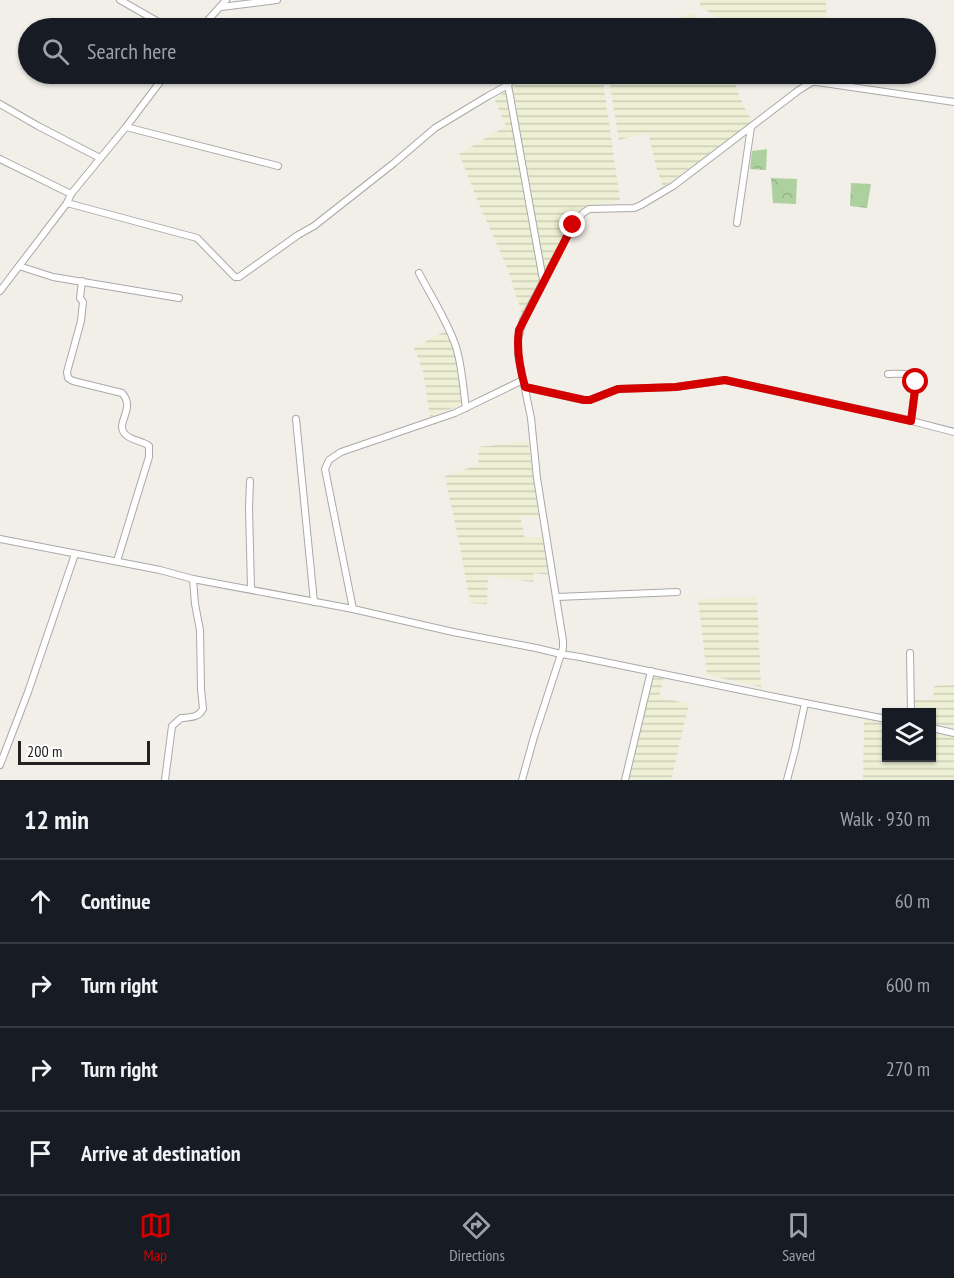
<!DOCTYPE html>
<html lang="en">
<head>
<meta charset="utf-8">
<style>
	:root { --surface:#171b24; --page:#20242c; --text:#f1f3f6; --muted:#9ea1a6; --line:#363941; --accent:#d40000 }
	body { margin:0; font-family:"PT Sans Narrow",sans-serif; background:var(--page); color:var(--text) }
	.controls { position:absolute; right:18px; bottom:18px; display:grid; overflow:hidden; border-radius:0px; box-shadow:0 2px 4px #0004 }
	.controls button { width:54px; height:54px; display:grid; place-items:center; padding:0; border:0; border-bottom:2px solid var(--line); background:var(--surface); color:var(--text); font:30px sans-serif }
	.scale { position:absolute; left:18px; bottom:15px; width:132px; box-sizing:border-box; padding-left:6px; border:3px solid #222; border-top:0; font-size:16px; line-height:21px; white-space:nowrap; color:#222; -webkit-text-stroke:4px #fff; paint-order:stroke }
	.stop { position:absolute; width:18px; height:18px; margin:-14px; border:4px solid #d40000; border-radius:50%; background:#fff }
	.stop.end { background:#d40000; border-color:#fff; box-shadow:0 2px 6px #0008 }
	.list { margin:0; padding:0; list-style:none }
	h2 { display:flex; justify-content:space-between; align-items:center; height:78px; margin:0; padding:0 24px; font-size:26px }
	h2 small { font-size:20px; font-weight:400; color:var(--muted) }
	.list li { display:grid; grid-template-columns:39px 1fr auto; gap:18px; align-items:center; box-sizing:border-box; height:84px; padding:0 24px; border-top:2px solid var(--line) }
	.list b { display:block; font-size:22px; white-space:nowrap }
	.list em { font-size:20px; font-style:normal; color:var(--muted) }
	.icon { flex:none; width:33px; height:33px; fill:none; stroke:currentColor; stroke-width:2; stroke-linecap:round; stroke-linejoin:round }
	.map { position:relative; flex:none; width:954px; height:780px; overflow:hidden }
	.search { position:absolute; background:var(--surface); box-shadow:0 2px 4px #0004; left:18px; right:18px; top:18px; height:66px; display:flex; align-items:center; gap:15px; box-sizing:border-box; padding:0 21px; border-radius:33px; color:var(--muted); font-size:22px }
	.sheet { height:414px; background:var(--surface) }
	nav { display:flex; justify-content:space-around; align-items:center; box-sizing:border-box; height:84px; border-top:2px solid var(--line); background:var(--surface); font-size:16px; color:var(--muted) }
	nav a { display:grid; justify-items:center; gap:3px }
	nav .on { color:var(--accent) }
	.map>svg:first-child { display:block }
	.farmland { fill:url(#farmland-rules) }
	.forest { fill:url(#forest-crowns) }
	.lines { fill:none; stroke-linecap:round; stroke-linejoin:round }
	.minor-casing { stroke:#a9a9a9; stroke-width:8 }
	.minor { stroke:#fff; stroke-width:6 }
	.route { stroke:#d40000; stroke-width:8 }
</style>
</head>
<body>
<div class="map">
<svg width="954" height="780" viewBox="0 0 954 780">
	<defs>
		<pattern id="farmland-rules" width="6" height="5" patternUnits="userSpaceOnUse" patternTransform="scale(1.5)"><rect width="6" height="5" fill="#eef0d5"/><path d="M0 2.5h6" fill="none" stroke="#ccceb7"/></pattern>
		<pattern id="forest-crowns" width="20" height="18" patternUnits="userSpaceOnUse" patternTransform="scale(1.5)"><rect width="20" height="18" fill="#add19e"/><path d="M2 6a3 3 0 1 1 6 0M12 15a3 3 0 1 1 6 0" fill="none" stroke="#95b388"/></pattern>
	</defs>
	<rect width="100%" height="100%" fill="#f2efe9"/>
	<g class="farmland">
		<path d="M700,0H826L827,28H732L700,6Z"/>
		<path d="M692,13L714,28H647Z"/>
		<path d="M520,74H602L620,200L592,206L581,211L572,222L544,271L513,88L517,76Z"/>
		<path d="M608,74H731L745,109L753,122L663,187L657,170L648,133L619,140Z"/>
		<path d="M508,91L540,279L522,314L508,270L479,204L459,154L506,126L494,98Z"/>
		<path d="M447,330L455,353L463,404L430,417L423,371L414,348Z"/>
		<path d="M528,441L539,517H520L525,538L543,537L551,575L533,573V582L488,576L487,604L470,603L461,552L445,476L478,465L479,447Z"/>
		<path d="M757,597L761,687L707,675L698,599Z"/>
		<path d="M654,674L664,677L659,697L689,704L671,780H627Z"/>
		<path d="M954,685V728L932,723V712H915L914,699L933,700L934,686Z"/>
		<path d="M864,719L886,723V758H932V732L954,737V780H863Z"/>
	</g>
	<g class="forest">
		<path d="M767,149L766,170L750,169L752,151Z"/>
		<path d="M771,178L797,179L796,204L773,203Z"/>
		<path d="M851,183L871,184L867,208L850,206Z"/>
	</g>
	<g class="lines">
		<defs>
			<g id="minor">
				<path d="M120,0L169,28"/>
				<path d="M221,7L277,0"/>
				<path d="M201,28L226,0"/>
				<path d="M508,85L543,280"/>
				<path d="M0,104L38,126L100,158"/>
				<path d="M126,127L278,166"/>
				<path d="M0,159L71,194"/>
				<path d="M67,203L197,238L235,277H239L298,235L314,226L394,163L435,128L488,96L508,85L513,77L517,74"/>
				<path d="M737,223L751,127"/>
				<path d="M19,266L53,277L179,298"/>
				<path d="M419,273C431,296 446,319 455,344C462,363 463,388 466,408"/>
				<path d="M82,281L80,298L83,302L81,321L67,372L68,378L73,381L122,393C136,408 116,422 124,433C130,441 142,440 149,446V457L117,561"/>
				<path d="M0,291L67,203L71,194L126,127L166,74"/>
				<path d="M888,374C898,374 913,371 916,382L911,421"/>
				<path d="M525,387L584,400H590L618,389L676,387L725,380L904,419L954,432"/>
				<path d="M296,419L314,602"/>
				<path d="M250,481L249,508L251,589"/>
				<path d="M0,539L160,570L193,579L353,609L453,632L536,648L561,654L580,657L805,703L886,719"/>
				<path d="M557,597L677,592"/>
				<path d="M353,609L325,469L329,460L341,452L455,413L523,380"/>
				<path d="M910,653L911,712"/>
				<path d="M932,728L954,733"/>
				<path d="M0,765L28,692L75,554"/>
				<path d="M165,780L172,726L181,718C191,717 198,718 203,709L201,689L200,630L195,604L193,579"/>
				<path d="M522,780L534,737L563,648V641L537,478L531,418L518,355V339L523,320L573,225L583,213L589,209L634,208L641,205L673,186L799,90L812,82H817L954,102"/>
				<path d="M625,780L651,671"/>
				<path d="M787,780L795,750L805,703"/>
			</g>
		</defs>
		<use href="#minor" class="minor-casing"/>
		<use href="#minor" class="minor"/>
	</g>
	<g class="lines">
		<path class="route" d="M573,225L519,330C516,349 520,369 525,387L584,400H590L618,389L676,387L725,380L911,421L916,382"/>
	</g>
</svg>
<div class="controls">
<button><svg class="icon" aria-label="layers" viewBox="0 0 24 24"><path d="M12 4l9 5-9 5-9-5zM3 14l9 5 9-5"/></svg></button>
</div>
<div class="scale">200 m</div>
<div class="stop" style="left:916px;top:382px"></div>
<div class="stop end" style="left:573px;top:225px"></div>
<div class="search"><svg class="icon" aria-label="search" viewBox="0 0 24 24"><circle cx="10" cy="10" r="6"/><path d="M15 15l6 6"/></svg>Search here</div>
</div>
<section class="sheet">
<h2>12 min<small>Walk · 930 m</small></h2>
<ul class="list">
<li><svg class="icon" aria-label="ahead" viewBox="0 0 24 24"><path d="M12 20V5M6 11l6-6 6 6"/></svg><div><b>Continue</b></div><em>60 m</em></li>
<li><svg class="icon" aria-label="right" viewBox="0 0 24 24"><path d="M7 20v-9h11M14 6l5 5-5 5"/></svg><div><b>Turn right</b></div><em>600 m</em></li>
<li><svg class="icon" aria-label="right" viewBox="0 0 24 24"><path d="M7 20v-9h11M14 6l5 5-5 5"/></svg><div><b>Turn right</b></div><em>270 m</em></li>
<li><svg class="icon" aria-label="arrive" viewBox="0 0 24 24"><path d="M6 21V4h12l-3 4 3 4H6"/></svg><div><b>Arrive at destination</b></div></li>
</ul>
</section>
<nav>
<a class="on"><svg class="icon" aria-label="map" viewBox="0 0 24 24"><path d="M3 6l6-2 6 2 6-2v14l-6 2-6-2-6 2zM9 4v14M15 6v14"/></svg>Map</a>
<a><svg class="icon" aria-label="directions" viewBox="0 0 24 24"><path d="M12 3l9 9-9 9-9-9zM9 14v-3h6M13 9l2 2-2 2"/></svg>Directions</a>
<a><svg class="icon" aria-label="saved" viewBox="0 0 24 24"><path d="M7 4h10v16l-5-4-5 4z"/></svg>Saved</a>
</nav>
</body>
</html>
